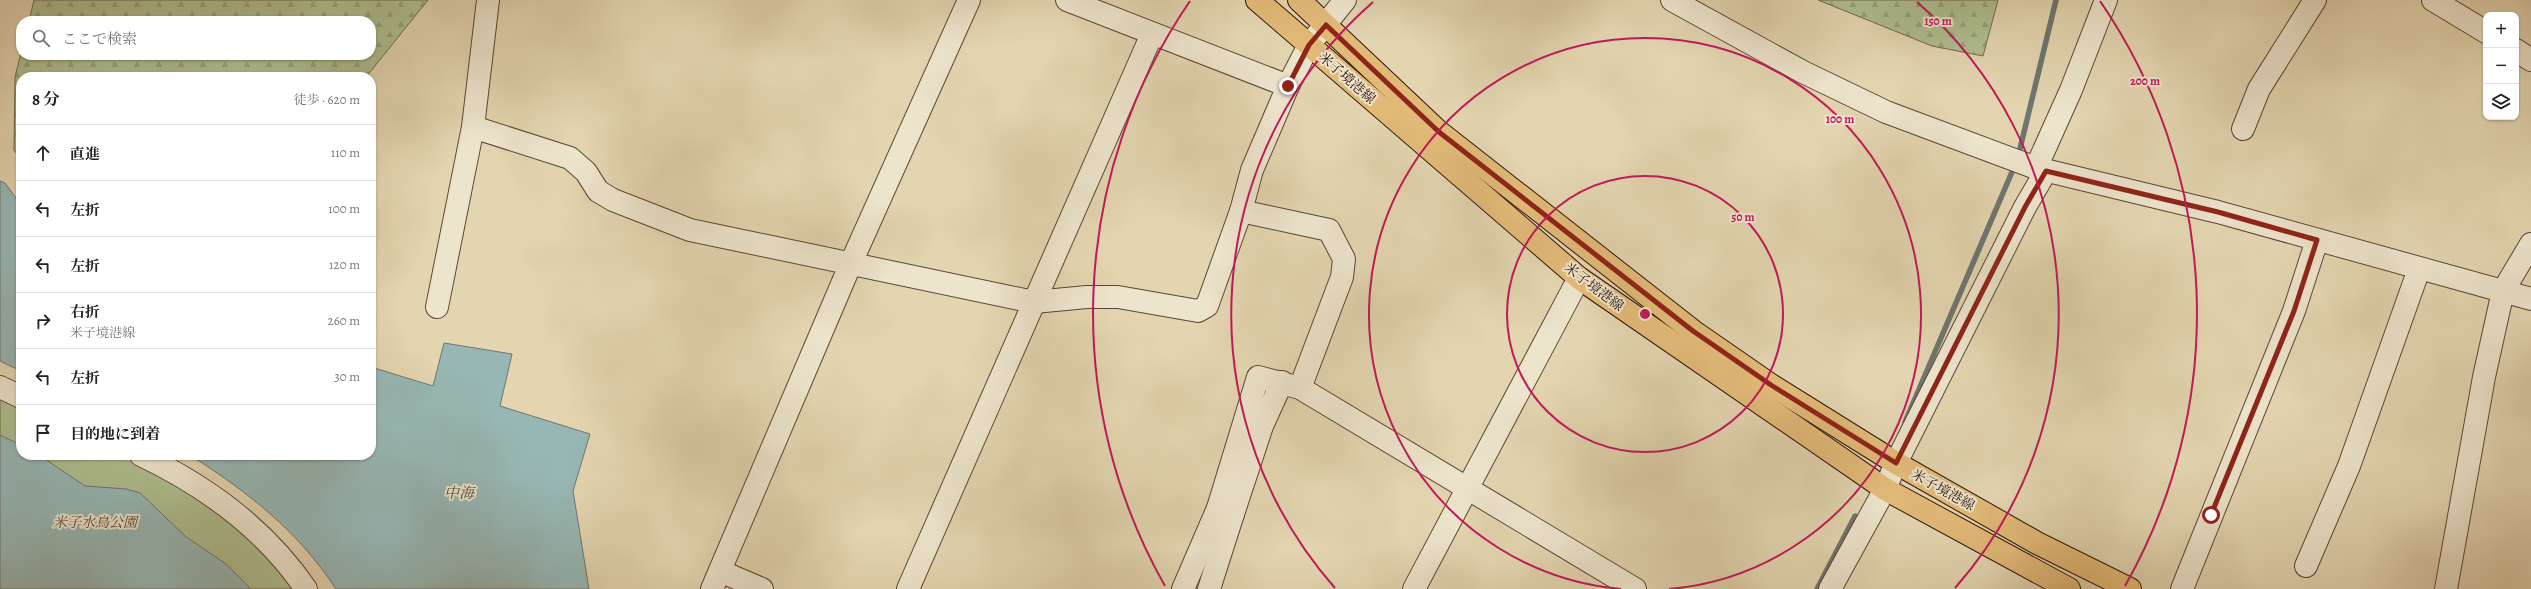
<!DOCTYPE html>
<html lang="ja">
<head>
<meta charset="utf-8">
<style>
	:root { --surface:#fff; --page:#f2f2f2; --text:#222; --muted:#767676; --line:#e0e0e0 }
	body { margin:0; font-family:Alegreya,"Noto Serif JP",serif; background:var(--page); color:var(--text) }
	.controls { position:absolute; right:12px; top:12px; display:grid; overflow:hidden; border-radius:8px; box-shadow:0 1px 3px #0004 }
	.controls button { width:36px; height:36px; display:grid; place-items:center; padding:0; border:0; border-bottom:1px solid var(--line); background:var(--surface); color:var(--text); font:20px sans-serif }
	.stop { position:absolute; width:12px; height:12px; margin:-9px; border:3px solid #8f2418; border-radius:50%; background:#fff }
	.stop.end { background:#8f2418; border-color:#fff; box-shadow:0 1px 4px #0008 }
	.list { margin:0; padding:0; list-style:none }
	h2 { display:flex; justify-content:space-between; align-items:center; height:52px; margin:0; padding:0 16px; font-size:17px }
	h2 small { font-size:13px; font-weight:400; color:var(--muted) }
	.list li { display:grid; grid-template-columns:26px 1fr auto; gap:12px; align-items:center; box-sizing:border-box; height:56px; padding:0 16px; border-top:1px solid var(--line) }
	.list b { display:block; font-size:15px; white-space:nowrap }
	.list p { margin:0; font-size:13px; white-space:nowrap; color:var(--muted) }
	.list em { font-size:13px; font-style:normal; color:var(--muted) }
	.icon { flex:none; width:22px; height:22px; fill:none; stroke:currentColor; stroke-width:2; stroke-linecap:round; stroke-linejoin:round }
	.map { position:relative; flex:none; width:2531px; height:589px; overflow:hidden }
	.search { position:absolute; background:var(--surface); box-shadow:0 1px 3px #0004; left:16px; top:16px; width:360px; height:44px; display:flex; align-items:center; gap:10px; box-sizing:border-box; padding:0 14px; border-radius:16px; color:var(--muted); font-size:15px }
	.panel { position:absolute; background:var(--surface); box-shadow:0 1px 3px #0004; left:16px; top:72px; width:360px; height:388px; border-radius:16px }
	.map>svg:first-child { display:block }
	.forest { fill:url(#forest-firs); stroke:#6f694c }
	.park { fill:#aebe90; stroke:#6f694c }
	.water { fill:#97b7b4; stroke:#6e7670 }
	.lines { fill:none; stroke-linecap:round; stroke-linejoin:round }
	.stream { stroke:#6e7670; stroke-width:5.5 }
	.minor-casing { stroke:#5d4433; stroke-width:24 }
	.major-casing { stroke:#301409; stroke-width:24 }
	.minor { stroke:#ede4cc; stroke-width:22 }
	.major { stroke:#e2ba78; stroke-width:22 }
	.route { stroke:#8f2418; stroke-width:5 }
	.ring { fill:none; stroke:#c2185b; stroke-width:2 }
	.labels { text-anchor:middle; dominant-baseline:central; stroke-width:4; stroke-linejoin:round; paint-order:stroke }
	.street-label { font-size:14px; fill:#301409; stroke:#ede4cc }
	.park-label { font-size:14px; font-style:italic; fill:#564732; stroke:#ede4cc }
	.water-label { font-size:15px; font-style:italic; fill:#544d45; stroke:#ede4cc }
	.centre { fill:#c2185b; stroke:#ede4cc; stroke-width:2 }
	.ring-label { font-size:12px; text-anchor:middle; font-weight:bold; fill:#c2185b; stroke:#ede4cc; stroke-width:4; stroke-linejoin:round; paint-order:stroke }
</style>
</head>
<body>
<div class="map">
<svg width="2531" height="589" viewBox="0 0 2531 589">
	<defs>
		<pattern id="forest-firs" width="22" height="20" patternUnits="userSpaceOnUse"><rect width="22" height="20" fill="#aebe90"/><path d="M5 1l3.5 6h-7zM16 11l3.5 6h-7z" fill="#96a27b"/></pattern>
	</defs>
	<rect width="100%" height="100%" fill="#e3d5b0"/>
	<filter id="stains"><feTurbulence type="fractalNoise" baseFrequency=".005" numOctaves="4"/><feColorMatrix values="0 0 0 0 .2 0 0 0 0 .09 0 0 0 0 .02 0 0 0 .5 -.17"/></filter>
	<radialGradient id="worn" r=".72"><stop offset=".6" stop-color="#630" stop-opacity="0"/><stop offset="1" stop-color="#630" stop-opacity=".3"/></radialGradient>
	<g class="forest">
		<path d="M34,0H428L366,77H21V159L14,150L15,77L21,53V55H371V21H29Z"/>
		<path d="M1818,0H1998L1983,56L1932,46Z"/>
	</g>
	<path class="park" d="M0,392L21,402V455H130L162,471L215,504L299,589H0Z"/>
	<g class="water">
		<path d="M0,181L5,183L21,205V371L0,361Z"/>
		<path d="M444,343L512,354L500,406L590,434L573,491L589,589H336C297,530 249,493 190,455H371V367L433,386Z"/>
		<path d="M0,435L21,445V455H39L85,486L126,489L140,493L185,536L226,564L251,589H0Z"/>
	</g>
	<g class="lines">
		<g class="stream">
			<path d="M2018,157L2056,0"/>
			<path d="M1905,422L2015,165"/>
			<path d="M1817,589L1855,516"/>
		</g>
		<defs>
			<g id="minor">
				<path d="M1067,0L1288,86L1309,45L1345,0"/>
				<path d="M1672,0L1803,72L1886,112L2036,168L2218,212L2531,299"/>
				<path d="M2433,0L2486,32"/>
				<path d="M2516,50L2531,60"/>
				<path d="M473,127L570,158L586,172L598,191L613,200L690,230L1034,302L1087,297H1118L1198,311L1207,306L1241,211L1252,170L1288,86"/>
				<path d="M2243,129L2259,89L2315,0"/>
				<path d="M2036,168L2071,90L2106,0"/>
				<path d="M1241,211L1329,230L1344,259L1342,277L1300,388"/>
				<path d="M437,307L473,127L488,0"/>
				<path d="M0,387L21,397"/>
				<path d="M141,455C206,486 265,529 306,589"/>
				<path d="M1218,508L1233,514L1262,426L1282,382"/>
				<path d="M2306,566L2349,466L2419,269"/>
				<path d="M720,571L762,589"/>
				<path d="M712,589L851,263L969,0"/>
				<path d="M908,589L1152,34"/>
				<path d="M1183,589L1218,508L1258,377L1300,388L1635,589"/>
				<path d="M1209,589L1233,514"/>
				<path d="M1414,589L1579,278"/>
				<path d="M1830,589L1885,489L1896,463L2025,207L2046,171"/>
				<path d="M2182,589L2294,311L2317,240"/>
				<path d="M2446,589L2484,377L2503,291L2531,244"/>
			</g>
			<g id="major">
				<path d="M1257,0L1579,278L1885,489L2069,589"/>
				<path d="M1299,0L1439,132L1693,331L1771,385L1896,463L2037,543L2130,589"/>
			</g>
		</defs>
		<use href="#minor" class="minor-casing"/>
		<use href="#major" class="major-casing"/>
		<use href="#minor" class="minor"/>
		<use href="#major" class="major"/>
	</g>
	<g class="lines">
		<path class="route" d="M1288,86L1309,45L1326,25L1439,132L1693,331L1771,385L1896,463L2025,207L2046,171L2218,212L2317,240L2294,311L2211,515"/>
	</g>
	<g class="ring">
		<circle cx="1645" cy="314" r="138"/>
		<path d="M1621 589A276 276 0 1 1 1669 589"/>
		<path d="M1335 588A414 414 0 0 1 1373 2M1917 2A414 414 0 0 1 1955 588"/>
		<path d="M1165 586A552 552 0 0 1 1190 1M2100 1A552 552 0 0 1 2125 586"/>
	</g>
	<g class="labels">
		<g class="street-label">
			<text transform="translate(1347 78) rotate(41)">米子境港線</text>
			<text transform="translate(1594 287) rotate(37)">米子境港線</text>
			<text transform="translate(1943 490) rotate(29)">米子境港線</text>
		</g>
		<g class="park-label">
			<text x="95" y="522">米子水鳥公園</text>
		</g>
		<g class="water-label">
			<text x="459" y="493">中海</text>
		</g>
	</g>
	<circle cx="1645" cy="314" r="6" class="centre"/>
	<g class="ring-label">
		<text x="1938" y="25">150 m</text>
		<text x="2145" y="85">200 m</text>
		<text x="1840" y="123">100 m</text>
		<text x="1743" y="221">50 m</text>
	</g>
	<rect width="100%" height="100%" filter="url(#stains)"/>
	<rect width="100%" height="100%" fill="url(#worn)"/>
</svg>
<div class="controls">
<button>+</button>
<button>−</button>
<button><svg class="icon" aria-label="layers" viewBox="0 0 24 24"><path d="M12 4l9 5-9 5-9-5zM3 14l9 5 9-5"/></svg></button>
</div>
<div class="stop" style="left:2211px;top:515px"></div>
<div class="stop end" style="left:1288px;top:86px"></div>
<div class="search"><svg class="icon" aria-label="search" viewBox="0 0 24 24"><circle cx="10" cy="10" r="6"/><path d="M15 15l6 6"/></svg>ここで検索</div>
<section class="panel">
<h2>8 分<small>徒歩 · 620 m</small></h2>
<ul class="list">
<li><svg class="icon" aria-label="ahead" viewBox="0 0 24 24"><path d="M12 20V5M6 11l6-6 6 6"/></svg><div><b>直進</b></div><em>110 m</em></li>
<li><svg class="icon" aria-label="left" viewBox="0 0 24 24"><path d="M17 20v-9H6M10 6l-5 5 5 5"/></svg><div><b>左折</b></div><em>100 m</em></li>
<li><svg class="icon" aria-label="left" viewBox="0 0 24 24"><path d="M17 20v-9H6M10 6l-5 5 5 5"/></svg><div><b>左折</b></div><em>120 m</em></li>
<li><svg class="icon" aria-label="right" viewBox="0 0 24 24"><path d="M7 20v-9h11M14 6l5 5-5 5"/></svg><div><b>右折</b><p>米子境港線</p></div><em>260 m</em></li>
<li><svg class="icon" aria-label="left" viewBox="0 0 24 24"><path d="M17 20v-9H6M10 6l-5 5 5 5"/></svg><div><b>左折</b></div><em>30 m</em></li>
<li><svg class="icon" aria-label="arrive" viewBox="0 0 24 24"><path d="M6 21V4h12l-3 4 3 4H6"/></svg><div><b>目的地に到着</b></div></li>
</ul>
</section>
</div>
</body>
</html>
